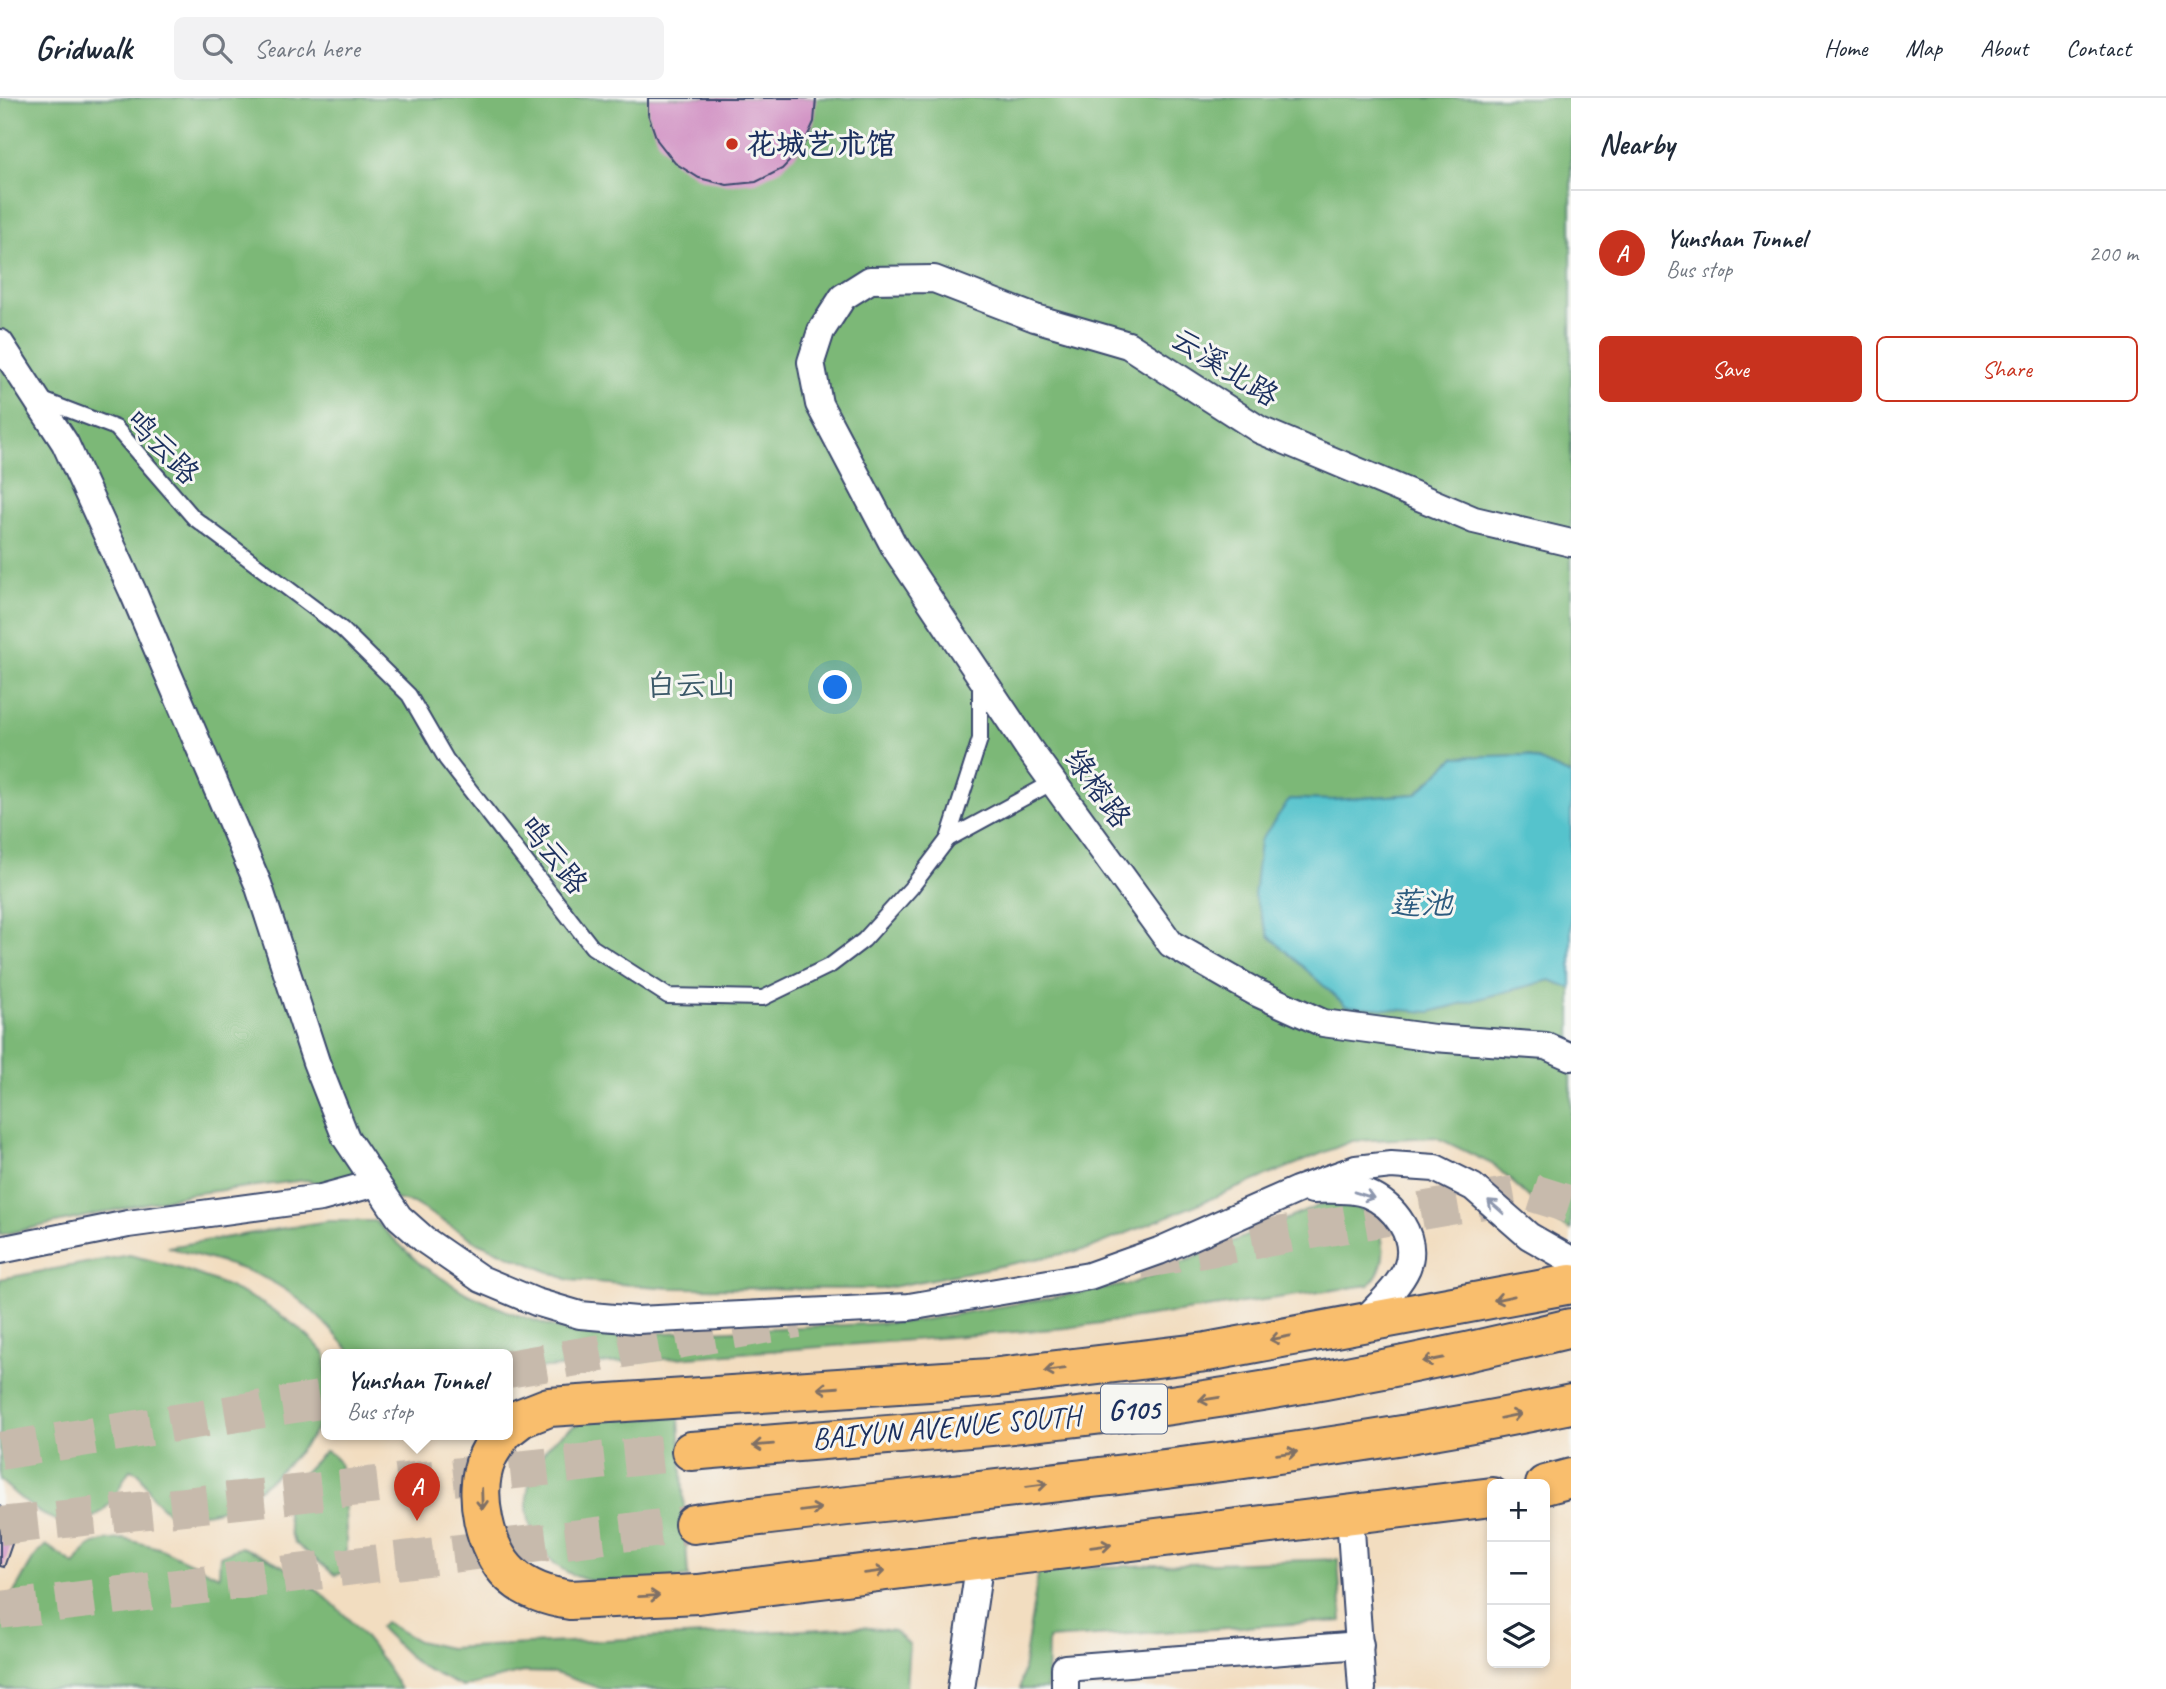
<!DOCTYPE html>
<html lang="en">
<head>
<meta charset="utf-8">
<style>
	:root { --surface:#fff; --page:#f2f2f3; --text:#1f2937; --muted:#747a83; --line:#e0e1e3; --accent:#c8321e }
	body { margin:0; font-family:Caveat,"LXGW WenKai TC",sans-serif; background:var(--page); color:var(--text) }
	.controls { position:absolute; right:21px; bottom:21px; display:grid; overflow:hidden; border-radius:10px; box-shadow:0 4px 10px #0003 }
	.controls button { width:63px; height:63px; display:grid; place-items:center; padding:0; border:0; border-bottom:2px solid var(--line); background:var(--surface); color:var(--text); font:35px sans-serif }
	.you { position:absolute; left:836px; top:590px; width:24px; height:24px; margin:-18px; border:5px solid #fff; border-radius:50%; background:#1a73e8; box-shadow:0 0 0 10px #1a73e833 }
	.badge { display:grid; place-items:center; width:46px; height:46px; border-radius:50%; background:var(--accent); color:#fff; font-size:23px; font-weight:700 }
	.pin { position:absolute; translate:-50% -58px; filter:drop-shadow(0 2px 4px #0008) }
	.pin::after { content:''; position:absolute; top:37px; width:24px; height:21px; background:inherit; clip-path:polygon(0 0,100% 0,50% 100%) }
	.popup { position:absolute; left:321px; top:1251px; width:192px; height:91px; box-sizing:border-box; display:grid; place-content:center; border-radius:10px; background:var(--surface); filter:drop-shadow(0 2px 5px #0005); font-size:23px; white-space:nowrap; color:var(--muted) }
	.popup b { font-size:26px; color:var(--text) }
	.popup::after { content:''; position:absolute; left:50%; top:100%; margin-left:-14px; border:14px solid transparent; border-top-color:var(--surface) }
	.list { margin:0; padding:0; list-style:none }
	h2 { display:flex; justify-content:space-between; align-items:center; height:91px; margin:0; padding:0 28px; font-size:30px }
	h2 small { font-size:23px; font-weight:400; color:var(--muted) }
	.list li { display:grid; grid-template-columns:46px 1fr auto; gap:21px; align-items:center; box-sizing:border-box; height:126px; padding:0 28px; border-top:2px solid var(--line) }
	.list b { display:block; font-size:26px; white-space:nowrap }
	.list p { margin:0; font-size:23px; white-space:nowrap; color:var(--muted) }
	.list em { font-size:23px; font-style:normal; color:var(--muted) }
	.actions { display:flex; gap:14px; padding:21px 28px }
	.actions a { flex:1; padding:16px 0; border:2px solid var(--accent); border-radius:10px; text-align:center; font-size:24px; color:var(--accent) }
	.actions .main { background:var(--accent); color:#fff }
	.icon { flex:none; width:38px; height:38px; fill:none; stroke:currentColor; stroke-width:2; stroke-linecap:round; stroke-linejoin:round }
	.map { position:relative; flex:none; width:1571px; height:1591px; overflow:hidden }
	header { display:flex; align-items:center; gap:42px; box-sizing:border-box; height:98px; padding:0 35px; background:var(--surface); border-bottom:2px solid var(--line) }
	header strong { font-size:33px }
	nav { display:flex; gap:38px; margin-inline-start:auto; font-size:24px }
	.search { width:490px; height:63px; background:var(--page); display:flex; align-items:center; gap:18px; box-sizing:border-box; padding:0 24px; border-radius:10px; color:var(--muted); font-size:26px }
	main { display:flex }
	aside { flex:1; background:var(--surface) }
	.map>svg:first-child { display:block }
	.forest { fill:#7cb877; stroke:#4c746a; stroke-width:2 }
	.water { fill:#55c3cc; stroke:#387995; stroke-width:2 }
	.building { fill:#d293c4 }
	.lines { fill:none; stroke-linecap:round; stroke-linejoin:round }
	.secondary-tunnel { stroke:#c7baac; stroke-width:38; stroke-dasharray:38 19; stroke-linecap:butt }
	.trunk-tunnel { stroke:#c7baac; stroke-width:38; stroke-dasharray:38 19; stroke-linecap:butt }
	.service-casing { stroke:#3b496d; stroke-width:18 }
	.minor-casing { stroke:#3b496d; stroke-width:30 }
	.trunk-casing { stroke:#3b496d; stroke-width:42 }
	.service { stroke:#fff; stroke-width:14 }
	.minor { stroke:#fff; stroke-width:26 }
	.trunk { stroke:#f9be6d; stroke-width:38 }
	.oneway { stroke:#8d97ae }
	.oneway2 { stroke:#7f6f65 }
	.poi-dot { fill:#c8321e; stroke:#f6f6f2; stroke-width:2.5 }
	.labels { text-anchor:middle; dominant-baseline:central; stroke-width:6; stroke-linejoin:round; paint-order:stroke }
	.shield { fill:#f6f6f2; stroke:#5d6b8a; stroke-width:2 }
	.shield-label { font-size:28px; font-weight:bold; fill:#1b2f5e }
	.poi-label { font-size:30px; font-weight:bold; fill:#1b2f5e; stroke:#f6f6f2; text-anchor:start }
	.street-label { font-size:30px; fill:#1b2f5e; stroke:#f6f6f2 }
	.park-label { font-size:30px; fill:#3b5969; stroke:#f6f6f2 }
	.water-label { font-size:32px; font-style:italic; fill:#2c5b7f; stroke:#f6f6f2 }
</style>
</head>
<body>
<header>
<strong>Gridwalk</strong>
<div class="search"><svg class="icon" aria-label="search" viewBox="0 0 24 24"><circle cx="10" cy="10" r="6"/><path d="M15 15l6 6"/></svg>Search here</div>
<nav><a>Home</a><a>Map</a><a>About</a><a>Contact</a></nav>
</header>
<main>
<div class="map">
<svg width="1571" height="1591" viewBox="0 0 1571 1591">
	<rect width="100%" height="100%" fill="#f6f6f2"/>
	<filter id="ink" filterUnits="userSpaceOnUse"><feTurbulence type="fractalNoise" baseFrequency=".0143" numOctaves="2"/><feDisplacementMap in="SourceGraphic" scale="14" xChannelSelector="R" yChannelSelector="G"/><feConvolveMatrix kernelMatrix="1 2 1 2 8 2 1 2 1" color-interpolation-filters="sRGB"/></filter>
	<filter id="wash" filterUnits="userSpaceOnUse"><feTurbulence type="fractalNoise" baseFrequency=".00686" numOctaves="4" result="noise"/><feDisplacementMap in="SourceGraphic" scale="28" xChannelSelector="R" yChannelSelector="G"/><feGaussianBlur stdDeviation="1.57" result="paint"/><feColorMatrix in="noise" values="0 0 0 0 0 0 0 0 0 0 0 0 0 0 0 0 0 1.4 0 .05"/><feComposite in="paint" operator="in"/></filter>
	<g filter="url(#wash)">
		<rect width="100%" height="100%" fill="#f2ddc0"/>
		<g class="forest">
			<path d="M0,0H1571V677L1526,657L1455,659L1416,696L1334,702L1290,701L1269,838L1306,869L1430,914L1550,882L1571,890V1132L1557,1125L1494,1067L1436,1039L1352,1043L1088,1151L881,1191L671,1190L569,1182L479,1145L413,1105L306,1082L190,1096L0,1137Z"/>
			<path d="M1327,1104C1335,1105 1347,1103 1354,1107C1386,1123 1393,1163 1369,1187L1066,1230L508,1273V1257H354C332,1233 311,1208 284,1191C251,1169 205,1161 168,1149L328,1123H375L421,1167L466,1195L509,1214L566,1233L618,1237L911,1224L1131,1186Z"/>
			<path d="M129,1157C200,1173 278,1201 326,1257C325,1273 330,1294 326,1310C318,1342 259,1398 229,1409C210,1416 191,1417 171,1417L154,1401L139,1375L130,1372C121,1382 120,1394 111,1404C73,1449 32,1412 0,1382V1181Z"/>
			<path d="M679,1319L688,1479C650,1483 609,1493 573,1477C518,1452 512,1377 557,1340C564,1335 575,1326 584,1323C607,1317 653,1320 679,1319Z"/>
			<path d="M325,1353C331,1355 335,1357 338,1363C345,1379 349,1458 343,1474L335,1477L295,1445L290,1436L285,1405L286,1393Z"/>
			<path d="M124,1441L159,1450L219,1478L220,1458L241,1449C307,1471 367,1531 400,1591H0V1509C22,1493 25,1464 46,1447L75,1467C86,1444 100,1442 124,1441Z"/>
			<path d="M1338,1461L1342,1523L1048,1541L1047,1591H1020L1039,1471Z"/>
			<path d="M385,1524L418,1543L449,1550L862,1529L894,1533L909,1546L906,1591H602L555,1575L523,1574L462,1589L418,1567L382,1532L380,1529Z"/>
		</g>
		<path class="water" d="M1526,657L1571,677V890L1550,882L1430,914L1346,908L1269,838L1254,798L1260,743L1290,701L1334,702L1416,696L1455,659Z"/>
		<g id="blocks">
			<g class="building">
				<path d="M648,0H816L814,24L802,50L782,71L756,84L727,87L699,80L675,65L657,42L648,16Z"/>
				<path d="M0,1408L7,1417L14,1440L4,1469L0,1468Z"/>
			</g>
		</g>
	</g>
	<g filter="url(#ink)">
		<use href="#blocks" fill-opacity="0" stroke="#3b496d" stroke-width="2"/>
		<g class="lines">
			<g class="secondary-tunnel">
				<path d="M1140,1162L1530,1094L1571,1107"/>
				<path d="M508,1271L798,1221"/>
				<path d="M0,1353L326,1301"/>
			</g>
			<g class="trunk-tunnel">
				<path d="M0,1428L691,1353"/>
				<path d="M0,1512L694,1426"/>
			</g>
			<defs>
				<g id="service">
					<path d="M40,301L116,330L194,420L342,531L409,597L446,661L592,849L668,898L763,900L831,867L864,842L911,790L948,741L980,641V584"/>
					<path d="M948,741L1053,684"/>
				</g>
				<g id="minor">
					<path d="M0,245L65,345L133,494L258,786L316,964L346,1040L399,1119L426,1143L481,1181L536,1204L580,1217L637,1222L909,1209L1089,1178L1159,1153L1297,1092L1356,1071L1391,1067L1435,1070L1473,1089L1529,1138L1571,1162"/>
					<path d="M1571,445L1474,422L1260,332L1128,247L1035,220L934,181L870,182L843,199L821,233L811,264L819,306L895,450L1029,651L1171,846L1255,894L1323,925L1434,940L1546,948L1571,959"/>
					<path d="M1312,1092C1329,1092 1351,1090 1367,1096C1394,1107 1419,1139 1407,1170C1398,1190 1376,1209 1362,1225"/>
					<path d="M0,1152L128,1126L321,1100L376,1085"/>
					<path d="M1350,1418L1362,1591"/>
					<path d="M961,1591L980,1462"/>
					<path d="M1065,1591V1570L1360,1547"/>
				</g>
				<g id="trunk">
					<path d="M508,1330L521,1320L549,1309L990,1280L1207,1254L1571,1186"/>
					<path d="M501,1337C497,1344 490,1352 487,1360C472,1394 484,1452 511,1477C527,1492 550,1499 570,1502L698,1496L1492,1399"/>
					<path d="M691,1353C850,1339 1012,1330 1171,1307C1305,1288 1439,1262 1571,1230"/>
					<path d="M1545,1387L1571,1380"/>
					<path d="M694,1426C987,1390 1282,1366 1571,1306"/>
				</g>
			</defs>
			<use href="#service" class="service-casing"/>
			<use href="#minor" class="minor-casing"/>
			<use href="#trunk" class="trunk-casing"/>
			<use href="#service" class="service"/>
			<use href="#minor" class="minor"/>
			<use href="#trunk" class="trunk"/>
		</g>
		<defs><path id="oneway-shaft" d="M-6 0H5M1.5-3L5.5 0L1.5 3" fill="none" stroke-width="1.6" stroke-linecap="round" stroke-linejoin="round" transform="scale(1.75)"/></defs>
		<g class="oneway">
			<use href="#oneway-shaft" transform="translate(1364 1097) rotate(17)"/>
			<use href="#oneway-shaft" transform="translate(1496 1109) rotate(-139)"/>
		</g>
		<g class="oneway2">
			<use href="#oneway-shaft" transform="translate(1504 1200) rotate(168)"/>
			<use href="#oneway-shaft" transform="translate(1280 1240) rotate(169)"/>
			<use href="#oneway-shaft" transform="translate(1433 1262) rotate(169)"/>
			<use href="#oneway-shaft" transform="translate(1055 1272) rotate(173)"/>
			<use href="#oneway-shaft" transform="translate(828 1290) rotate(176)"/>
			<use href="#oneway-shaft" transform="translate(1209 1301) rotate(171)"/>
			<use href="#oneway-shaft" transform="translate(1511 1318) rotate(-12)"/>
			<use href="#oneway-shaft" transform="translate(763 1347) rotate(175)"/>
			<use href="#oneway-shaft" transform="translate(1287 1355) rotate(-7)"/>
			<use href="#oneway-shaft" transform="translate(1037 1387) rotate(-7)"/>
			<use href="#oneway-shaft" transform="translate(482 1401) rotate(88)"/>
			<use href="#oneway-shaft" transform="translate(811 1412) rotate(-7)"/>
			<use href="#oneway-shaft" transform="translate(1101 1448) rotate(-7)"/>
			<use href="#oneway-shaft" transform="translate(875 1474) rotate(-7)"/>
			<use href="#oneway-shaft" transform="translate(649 1498) rotate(-3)"/>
		</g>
	</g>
	<circle class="poi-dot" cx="732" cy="46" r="7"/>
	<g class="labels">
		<rect class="shield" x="1101" y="1286.5" width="66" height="49" rx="5"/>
		<g class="shield-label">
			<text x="1134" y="1311">G105</text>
		</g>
		<g class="poi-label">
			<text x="746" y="46">花城艺术馆</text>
		</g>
		<g class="street-label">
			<text transform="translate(1225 269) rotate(32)">云溪北路</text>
			<text transform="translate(163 349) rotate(46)">鸣云路</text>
			<text transform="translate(1098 690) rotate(54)">绿榕路</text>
			<text transform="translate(554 757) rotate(52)">鸣云路</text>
			<text transform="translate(946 1329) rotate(-5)">BAIYUN AVENUE SOUTH</text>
		</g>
		<g class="park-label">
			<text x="691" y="587">白云山</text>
		</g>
		<g class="water-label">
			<text x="1421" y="805">莲池</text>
		</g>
	</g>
</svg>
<div class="controls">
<button>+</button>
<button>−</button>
<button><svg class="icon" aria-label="layers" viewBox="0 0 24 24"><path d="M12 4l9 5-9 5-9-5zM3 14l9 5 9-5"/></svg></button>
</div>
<div class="you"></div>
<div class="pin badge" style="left:417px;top:1423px">A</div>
<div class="popup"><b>Yunshan Tunnel</b>Bus stop</div>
</div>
<aside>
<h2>Nearby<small></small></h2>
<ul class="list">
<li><span class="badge">A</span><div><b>Yunshan Tunnel</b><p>Bus stop</p></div><em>200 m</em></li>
</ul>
<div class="actions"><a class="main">Save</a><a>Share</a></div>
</aside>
</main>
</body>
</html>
